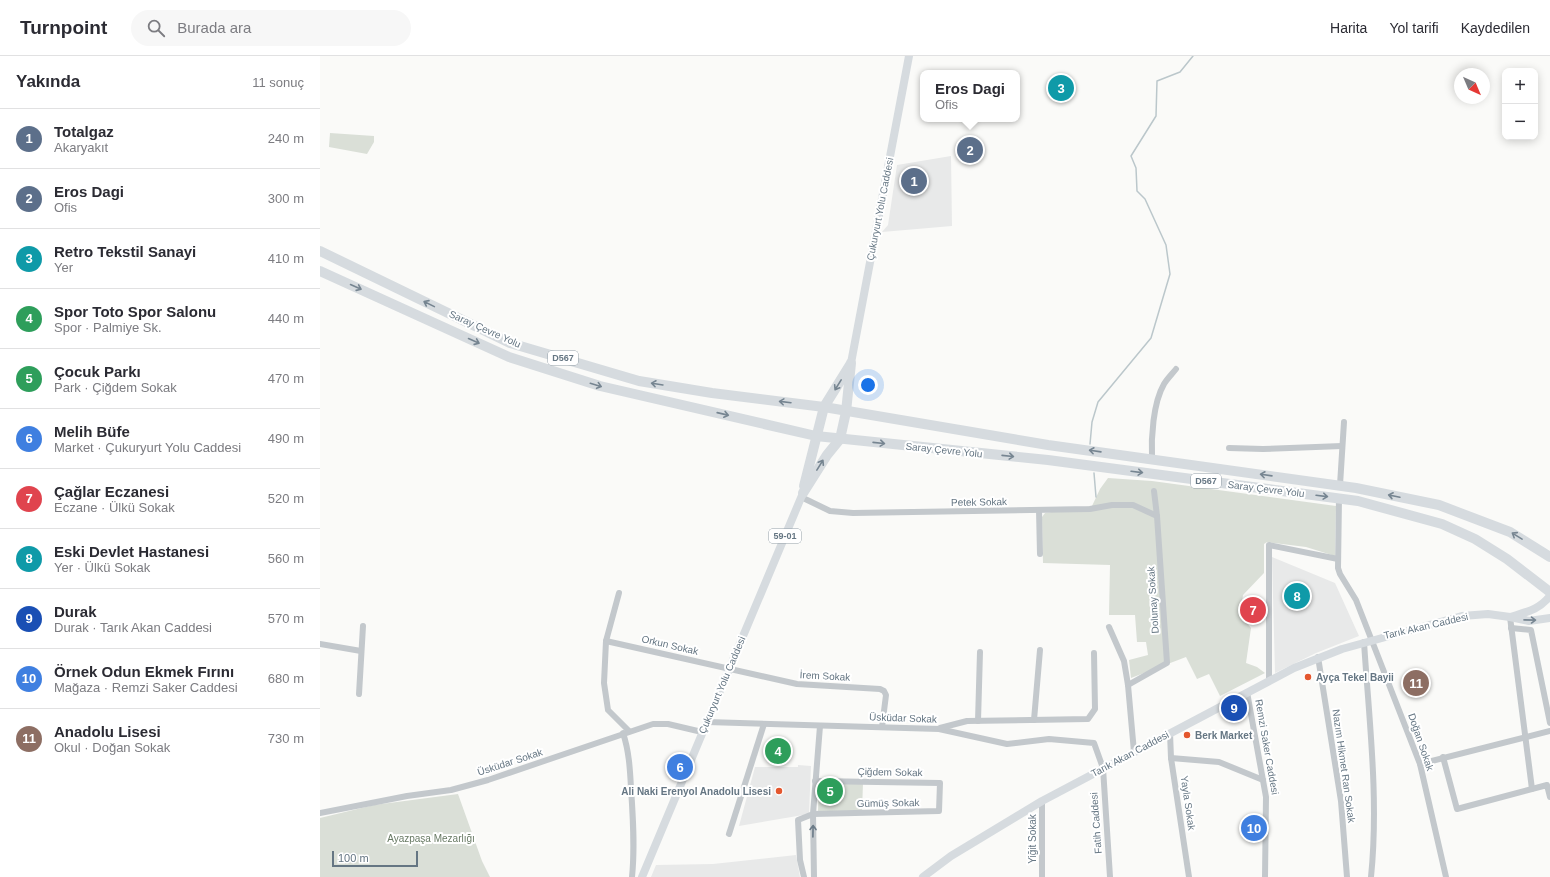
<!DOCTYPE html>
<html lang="tr">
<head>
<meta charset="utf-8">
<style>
	:root { --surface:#fff; --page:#f7f7f7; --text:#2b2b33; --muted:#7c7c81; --line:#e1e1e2; --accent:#e4572e }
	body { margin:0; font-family:Helvetica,sans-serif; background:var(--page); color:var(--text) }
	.controls { position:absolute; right:12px; top:12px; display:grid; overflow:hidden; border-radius:8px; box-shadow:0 2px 10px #0003 }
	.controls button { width:36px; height:36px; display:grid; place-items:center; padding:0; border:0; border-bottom:1px solid var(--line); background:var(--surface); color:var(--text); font:20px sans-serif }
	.compass { position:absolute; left:1134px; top:12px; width:36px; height:36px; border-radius:50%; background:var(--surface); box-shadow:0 2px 10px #0003; rotate:136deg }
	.scale { position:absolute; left:12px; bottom:10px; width:86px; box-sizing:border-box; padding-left:4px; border:2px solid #657683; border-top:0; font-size:11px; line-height:14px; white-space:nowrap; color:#657683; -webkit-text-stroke:3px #fff; paint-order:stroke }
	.you { position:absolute; left:548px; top:329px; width:14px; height:14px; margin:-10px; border:3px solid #fff; border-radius:50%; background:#1a73e8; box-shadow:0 0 0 6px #1a73e833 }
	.badge { display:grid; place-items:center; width:26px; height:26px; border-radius:50%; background:var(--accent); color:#fff; font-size:13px; font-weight:700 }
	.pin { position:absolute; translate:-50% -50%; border:2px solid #fff; box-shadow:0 1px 4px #0006 }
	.popup { position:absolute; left:600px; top:14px; width:100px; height:52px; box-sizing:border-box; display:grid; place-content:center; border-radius:8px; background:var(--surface); filter:drop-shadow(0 1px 3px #0005); font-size:13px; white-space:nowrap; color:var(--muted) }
	.popup b { font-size:15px; color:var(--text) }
	.popup::after { content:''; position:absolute; left:50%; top:100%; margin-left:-8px; border:8px solid transparent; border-top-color:var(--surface) }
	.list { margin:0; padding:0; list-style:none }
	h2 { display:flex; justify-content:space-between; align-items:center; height:52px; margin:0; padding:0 16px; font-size:17px }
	h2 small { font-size:13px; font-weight:400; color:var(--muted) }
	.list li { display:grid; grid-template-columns:26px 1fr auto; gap:12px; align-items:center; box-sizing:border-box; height:60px; padding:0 16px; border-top:1px solid var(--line) }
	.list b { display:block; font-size:15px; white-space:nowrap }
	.list p { margin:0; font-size:13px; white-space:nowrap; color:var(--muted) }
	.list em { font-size:13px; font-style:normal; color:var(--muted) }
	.icon { flex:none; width:22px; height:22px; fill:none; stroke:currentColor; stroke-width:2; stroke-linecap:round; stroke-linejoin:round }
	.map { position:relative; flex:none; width:1230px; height:821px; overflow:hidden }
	header { display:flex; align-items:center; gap:24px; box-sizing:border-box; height:56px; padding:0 20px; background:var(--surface); border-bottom:1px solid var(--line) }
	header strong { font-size:19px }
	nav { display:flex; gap:22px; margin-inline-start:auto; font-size:14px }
	.search { width:280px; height:36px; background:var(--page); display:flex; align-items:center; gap:10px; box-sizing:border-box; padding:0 14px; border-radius:22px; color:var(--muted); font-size:15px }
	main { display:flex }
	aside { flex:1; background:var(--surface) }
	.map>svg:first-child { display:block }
	.built { fill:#e8e9e9 }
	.green { fill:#dadfd7 }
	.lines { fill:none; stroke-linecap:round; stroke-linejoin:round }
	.stream { stroke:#bbc7cb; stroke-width:1.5 }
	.minor { stroke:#c3c8cc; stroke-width:6 }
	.major { stroke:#d6dbdf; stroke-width:8 }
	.highway { stroke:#d6dbdf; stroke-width:10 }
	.oneway { stroke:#768591 }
	.oneway2 { stroke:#6a7a87 }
	.poi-dot { fill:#e4572e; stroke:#fff; stroke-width:1.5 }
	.labels { text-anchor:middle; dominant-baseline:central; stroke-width:4; stroke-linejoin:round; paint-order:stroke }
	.shield { fill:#fff; stroke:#939fa8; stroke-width:1 }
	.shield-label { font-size:9px; font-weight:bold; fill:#657683 }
	.street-label { font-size:10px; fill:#657683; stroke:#fff }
	.poi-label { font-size:10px; font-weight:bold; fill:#657683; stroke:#fff; text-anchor:start }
	.park-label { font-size:10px; fill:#687a64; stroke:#fff }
</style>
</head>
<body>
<header>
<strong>Turnpoint</strong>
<div class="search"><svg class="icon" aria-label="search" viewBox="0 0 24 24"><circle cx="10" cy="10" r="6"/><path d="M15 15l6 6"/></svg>Burada ara</div>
<nav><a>Harita</a><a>Yol tarifi</a><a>Kaydedilen</a></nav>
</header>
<main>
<aside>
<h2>Yakında<small>11 sonuç</small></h2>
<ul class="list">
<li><span class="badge" style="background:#5c6f8a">1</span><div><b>Totalgaz</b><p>Akaryakıt</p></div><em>240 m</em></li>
<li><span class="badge" style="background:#5c6f8a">2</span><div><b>Eros Dagi</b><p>Ofis</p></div><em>300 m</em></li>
<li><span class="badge" style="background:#0f9aa8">3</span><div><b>Retro Tekstil Sanayi</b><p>Yer</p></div><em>410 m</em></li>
<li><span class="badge" style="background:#2e9e5b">4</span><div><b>Spor Toto Spor Salonu</b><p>Spor · Palmiye Sk.</p></div><em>440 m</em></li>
<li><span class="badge" style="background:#2e9e5b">5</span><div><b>Çocuk Parkı</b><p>Park · Çiğdem Sokak</p></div><em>470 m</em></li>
<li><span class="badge" style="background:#3f7fe0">6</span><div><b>Melih Büfe</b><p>Market · Çukuryurt Yolu Caddesi</p></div><em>490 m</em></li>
<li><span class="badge" style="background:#e0444e">7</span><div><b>Çağlar Eczanesi</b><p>Eczane · Ülkü Sokak</p></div><em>520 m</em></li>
<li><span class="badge" style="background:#0f9aa8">8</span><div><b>Eski Devlet Hastanesi</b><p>Yer · Ülkü Sokak</p></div><em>560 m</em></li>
<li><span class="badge" style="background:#1a4fb4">9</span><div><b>Durak</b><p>Durak · Tarık Akan Caddesi</p></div><em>570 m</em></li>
<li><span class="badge" style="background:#3f7fe0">10</span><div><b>Örnek Odun Ekmek Fırını</b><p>Mağaza · Remzi Saker Caddesi</p></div><em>680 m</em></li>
<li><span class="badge" style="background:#8d6e63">11</span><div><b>Anadolu Lisesi</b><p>Okul · Doğan Sokak</p></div><em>730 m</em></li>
</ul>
</aside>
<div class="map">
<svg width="1230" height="821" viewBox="0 0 1230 821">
	<rect width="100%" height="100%" fill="#fafaf8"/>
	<g class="built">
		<path d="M631,100L632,170L562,176L568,169L577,109Z"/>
		<path d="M952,501L1015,527L1039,580L996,597L955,617Z"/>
		<path d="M478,709L491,710L489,758L419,770L435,711H478Z"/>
		<path d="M476,799L480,821H331L336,809L393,808Z"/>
	</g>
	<g class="green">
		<path d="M10,77L54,80V86L47,98L9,91Z"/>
		<path d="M788,422L832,425L1016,450L1015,500L986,491L947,486L944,488V517L923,539L920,559L931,572L926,607L937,611L945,617L900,640L889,618L877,623L866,601L811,622L809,604L828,599L826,586H817L815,559H789L790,509L723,507L722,461L725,457L772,450L780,433Z"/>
		<path d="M499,727H543L542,755H498Z"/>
		<path d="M138,738L162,805L170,821H0V762L54,749Z"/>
	</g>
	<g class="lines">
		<g class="stream">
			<path d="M770,388L772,366L778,346L831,282L850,218L846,189L825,143L817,135L816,112L811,100L836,60L837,25L860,16L873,0"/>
			<path d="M774,417L776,441"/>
		</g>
		<g class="minor">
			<path d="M909,392L943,393L1022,390"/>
			<path d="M832,403C831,382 833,347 844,328C847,323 852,318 856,313"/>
			<path d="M1020,429L1024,366"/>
			<path d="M481,441L510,455L533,457L770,453L792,449H813L837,460"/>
			<path d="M1019,442L1018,512L1020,518L1036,544L1100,708L1126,821"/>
			<path d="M719,454L720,498"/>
			<path d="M299,537L286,585L284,627L288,654L309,675"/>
			<path d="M1190,561L1212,733"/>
			<path d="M789,571L804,605L808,629L814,696"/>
			<path d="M1191,572L1211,574L1230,667"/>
			<path d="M286,585L477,628L560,633L564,635L566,639L562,671"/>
			<path d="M1044,586C1049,664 1059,743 1051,821"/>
			<path d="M0,588L41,595"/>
			<path d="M998,601L1021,745L1027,821"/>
			<path d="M949,624V489L1018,503"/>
			<path d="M808,629L847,607L837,460L834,435"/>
			<path d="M927,636L946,741L945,821"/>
			<path d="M39,638L43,570"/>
			<path d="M714,664L720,594"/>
			<path d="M658,665L660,596"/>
			<path d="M387,666L619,673L687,688L729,683L774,687L783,712L790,821"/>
			<path d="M620,672L647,665L768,663L775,653L774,597"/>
			<path d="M303,677C309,695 310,713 311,732C313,761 315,792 312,821"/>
			<path d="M850,677L851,702L869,821"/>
			<path d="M1123,701L1137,753L1227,729L1230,741"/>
			<path d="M851,702L899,706L943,724"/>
			<path d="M1100,708L1230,675"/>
			<path d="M0,757L87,740L131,734L168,724L333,668H348L382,676"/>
			<path d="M409,778L444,668"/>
			<path d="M484,821L480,804L478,764L493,758L619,755L620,727L495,725"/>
			<path d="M494,821L493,758L500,670"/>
			<path d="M722,821V745"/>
		</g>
		<g class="major">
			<path d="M531,307L589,0"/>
			<path d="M1230,540C1219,554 1206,556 1190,561L1209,565L1230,562"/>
			<path d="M322,821L483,437"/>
			<path d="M603,821L631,800L722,745L974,612L1022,593L1142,560L1168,558L1190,561"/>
		</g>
		<g class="highway">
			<path d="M0,195L190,287L319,325L392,337L504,351L728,389L1036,432L1119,449L1190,476L1230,501"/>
			<path d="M0,215L189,301L280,330L496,380L728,404L1038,445L1122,468L1155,483L1187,503L1230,536"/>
			<path d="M484,430L504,351L530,309"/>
			<path d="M483,437L507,399L520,383L526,356L531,307"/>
		</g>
	</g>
	<defs><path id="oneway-shaft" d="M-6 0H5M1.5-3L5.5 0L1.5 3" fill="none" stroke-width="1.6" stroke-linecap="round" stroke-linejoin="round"/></defs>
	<g class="oneway">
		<use href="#oneway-shaft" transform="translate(36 231) rotate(24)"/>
		<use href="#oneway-shaft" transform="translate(109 248) rotate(-154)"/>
		<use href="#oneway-shaft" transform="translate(154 285) rotate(24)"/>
		<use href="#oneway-shaft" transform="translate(337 328) rotate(-171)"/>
		<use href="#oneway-shaft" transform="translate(276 329) rotate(17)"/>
		<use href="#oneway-shaft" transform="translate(518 329) rotate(122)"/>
		<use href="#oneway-shaft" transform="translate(465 346) rotate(-173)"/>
		<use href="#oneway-shaft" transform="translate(403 358) rotate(13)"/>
		<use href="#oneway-shaft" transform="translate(559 387) rotate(6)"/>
		<use href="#oneway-shaft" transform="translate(775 395) rotate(-172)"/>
		<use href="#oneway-shaft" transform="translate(688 400) rotate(6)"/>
		<use href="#oneway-shaft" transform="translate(500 409) rotate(-58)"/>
		<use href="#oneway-shaft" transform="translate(817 416) rotate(7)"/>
		<use href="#oneway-shaft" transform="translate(946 419) rotate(-172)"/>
		<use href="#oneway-shaft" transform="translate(1002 440) rotate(7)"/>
		<use href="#oneway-shaft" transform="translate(1074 440) rotate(-168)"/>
		<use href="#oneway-shaft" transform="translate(1197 480) rotate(-148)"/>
		<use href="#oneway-shaft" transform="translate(1210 564) rotate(1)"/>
	</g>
	<use class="oneway2" href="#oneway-shaft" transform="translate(493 775) rotate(-89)"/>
	<g class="poi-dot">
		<circle cx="988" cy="621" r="4"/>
		<circle cx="867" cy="679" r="4"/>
		<circle cx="459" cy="735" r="4"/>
	</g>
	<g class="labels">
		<g class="shield">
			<rect x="228" y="295" width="30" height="14" rx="3"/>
			<rect x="871" y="418" width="30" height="14" rx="3"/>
			<rect x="449" y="473" width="32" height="14" rx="3"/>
		</g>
		<g class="shield-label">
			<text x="243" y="302">D567</text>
			<text x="886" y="425">D567</text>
			<text x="465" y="480">59-01</text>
		</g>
		<g class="street-label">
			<text transform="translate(560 153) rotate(-79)">Çukuryurt Yolu Caddesi</text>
			<text transform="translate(165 273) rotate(24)">Saray Çevre Yolu</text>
			<text transform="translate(624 394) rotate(6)">Saray Çevre Yolu</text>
			<text transform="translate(946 433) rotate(7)">Saray Çevre Yolu</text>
			<text transform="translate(659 446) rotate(-1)">Petek Sokak</text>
			<text transform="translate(833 544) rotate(-94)">Dolunay Sokak</text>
			<text transform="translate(1106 570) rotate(-13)">Tarık Akan Caddesi</text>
			<text transform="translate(350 589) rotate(13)">Orkun Sokak</text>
			<text transform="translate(505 620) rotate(3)">İrem Sokak</text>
			<text transform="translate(402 629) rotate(-67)">Çukuryurt Yolu Caddesi</text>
			<text transform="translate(583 662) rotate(2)">Üsküdar Sokak</text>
			<text transform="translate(1101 686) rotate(71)">Doğan Sokak</text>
			<text transform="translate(947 691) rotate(80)">Remzi Saker Caddesi</text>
			<text transform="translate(810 698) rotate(-28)">Tarık Akan Caddesi</text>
			<text transform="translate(190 706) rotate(-18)">Üsküdar Sokak</text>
			<text transform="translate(1024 710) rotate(82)">Nazım Hikmet Ran Sokak</text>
			<text transform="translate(570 716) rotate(1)">Çiğdem Sokak</text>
			<text transform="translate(568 747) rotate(-1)">Gümüş Sokak</text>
			<text transform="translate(868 747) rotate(82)">Yayla Sokak</text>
			<text transform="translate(776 767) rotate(-94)">Fatih Caddesi</text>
			<text transform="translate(712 783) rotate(-90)">Yiğit Sokak</text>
		</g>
		<g class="poi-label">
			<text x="996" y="621">Ayça Tekel Bayii</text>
			<text x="875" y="679">Berk Market</text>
			<text x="451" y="735" text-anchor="end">Ali Naki Erenyol Anadolu Lisesi</text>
		</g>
		<g class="park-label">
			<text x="111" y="782">Ayazpaşa Mezarlığı</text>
		</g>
	</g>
</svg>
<div class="controls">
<button>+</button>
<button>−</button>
</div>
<svg class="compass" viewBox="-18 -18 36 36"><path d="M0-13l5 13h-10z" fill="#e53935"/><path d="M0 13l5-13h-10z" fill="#7c7c81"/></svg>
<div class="scale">100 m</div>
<div class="you"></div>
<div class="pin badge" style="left:594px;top:125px;background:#5c6f8a">1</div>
<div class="pin badge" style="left:650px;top:94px;background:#5c6f8a">2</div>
<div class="popup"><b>Eros Dagi</b>Ofis</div>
<div class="pin badge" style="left:741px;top:32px;background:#0f9aa8">3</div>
<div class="pin badge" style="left:458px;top:695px;background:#2e9e5b">4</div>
<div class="pin badge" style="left:510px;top:735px;background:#2e9e5b">5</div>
<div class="pin badge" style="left:360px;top:711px;background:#3f7fe0">6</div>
<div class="pin badge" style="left:933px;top:554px;background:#e0444e">7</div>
<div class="pin badge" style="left:977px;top:540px;background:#0f9aa8">8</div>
<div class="pin badge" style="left:914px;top:652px;background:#1a4fb4">9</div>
<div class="pin badge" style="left:934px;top:772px;background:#3f7fe0">10</div>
<div class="pin badge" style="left:1096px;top:627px;background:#8d6e63">11</div>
</div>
</main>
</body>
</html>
